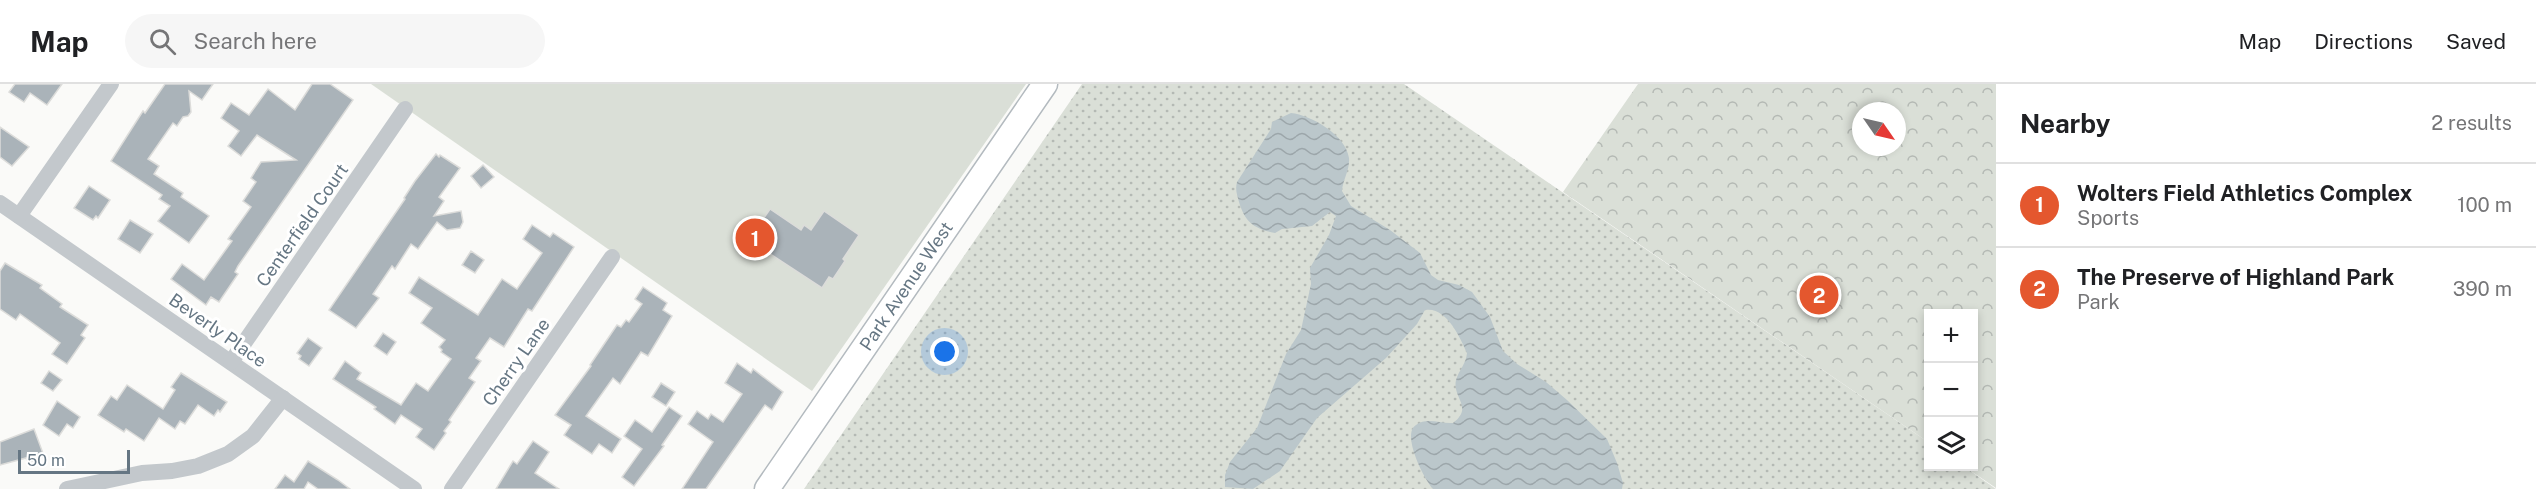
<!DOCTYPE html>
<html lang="en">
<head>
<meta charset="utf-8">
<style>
	:root { --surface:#fff; --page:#f6f6f6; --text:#202124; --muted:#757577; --line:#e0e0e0; --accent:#e4572e }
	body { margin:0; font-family:"Public Sans",sans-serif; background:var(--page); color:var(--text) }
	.controls { position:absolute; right:18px; bottom:18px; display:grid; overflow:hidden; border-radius:0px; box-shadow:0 3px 9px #0003 }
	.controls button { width:54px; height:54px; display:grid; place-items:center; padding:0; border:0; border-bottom:2px solid var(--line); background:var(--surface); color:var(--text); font:30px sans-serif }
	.compass { position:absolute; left:1852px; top:18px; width:54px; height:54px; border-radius:50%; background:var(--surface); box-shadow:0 3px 9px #0003; rotate:124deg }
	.scale { position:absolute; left:18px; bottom:15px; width:112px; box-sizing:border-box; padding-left:6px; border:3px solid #657683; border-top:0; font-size:16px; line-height:21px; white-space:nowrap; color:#657683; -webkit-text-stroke:4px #fff; paint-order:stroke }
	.you { position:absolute; left:945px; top:268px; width:21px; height:21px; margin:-15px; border:4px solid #fff; border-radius:50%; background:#1a73e8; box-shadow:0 0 0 9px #1a73e833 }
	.badge { display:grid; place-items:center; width:39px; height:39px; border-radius:50%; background:var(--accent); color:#fff; font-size:20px; font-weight:700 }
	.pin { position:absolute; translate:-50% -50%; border:3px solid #fff; box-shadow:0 2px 6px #0006 }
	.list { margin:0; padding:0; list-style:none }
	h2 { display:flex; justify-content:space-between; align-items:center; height:78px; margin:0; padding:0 24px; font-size:26px }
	h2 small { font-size:20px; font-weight:400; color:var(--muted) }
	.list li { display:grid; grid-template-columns:39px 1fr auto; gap:18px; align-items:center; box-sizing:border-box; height:84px; padding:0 24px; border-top:2px solid var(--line) }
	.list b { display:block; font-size:22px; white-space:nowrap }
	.list p { margin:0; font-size:20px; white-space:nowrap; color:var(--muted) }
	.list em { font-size:20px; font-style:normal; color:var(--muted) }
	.icon { flex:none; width:33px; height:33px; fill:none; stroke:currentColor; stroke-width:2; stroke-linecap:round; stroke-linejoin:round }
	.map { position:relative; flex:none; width:1996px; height:405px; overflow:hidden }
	header { display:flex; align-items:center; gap:36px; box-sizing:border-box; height:84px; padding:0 30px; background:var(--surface); border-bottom:2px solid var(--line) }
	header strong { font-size:28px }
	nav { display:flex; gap:33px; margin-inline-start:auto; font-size:21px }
	.search { width:420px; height:54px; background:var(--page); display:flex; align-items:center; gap:15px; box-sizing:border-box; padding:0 21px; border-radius:33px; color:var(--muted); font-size:22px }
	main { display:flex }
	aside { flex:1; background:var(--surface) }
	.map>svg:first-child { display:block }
	.grass { fill:url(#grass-dots) }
	.forest { fill:url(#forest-crowns); fill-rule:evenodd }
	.pitch { fill:#dadfd7 }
	.water { fill:url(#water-waves) }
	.building { fill:#aab3b9; stroke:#dcdcda; stroke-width:1.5 }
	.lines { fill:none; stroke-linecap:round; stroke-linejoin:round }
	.secondary-casing { stroke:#b3babf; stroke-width:27 }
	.street { stroke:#c3c8cc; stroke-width:16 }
	.secondary { stroke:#fff; stroke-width:24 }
	.labels { text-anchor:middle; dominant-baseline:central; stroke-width:6; stroke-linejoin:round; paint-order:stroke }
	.street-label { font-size:18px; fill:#657683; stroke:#fff }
</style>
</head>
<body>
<header>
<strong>Map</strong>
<div class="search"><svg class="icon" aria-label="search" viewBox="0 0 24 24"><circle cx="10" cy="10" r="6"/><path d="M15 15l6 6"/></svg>Search here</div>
<nav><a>Map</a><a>Directions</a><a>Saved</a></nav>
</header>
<main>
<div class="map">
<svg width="1996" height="405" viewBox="0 0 1996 405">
	<defs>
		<pattern id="grass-dots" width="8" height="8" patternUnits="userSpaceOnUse" patternTransform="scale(1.5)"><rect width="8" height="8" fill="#dadfd7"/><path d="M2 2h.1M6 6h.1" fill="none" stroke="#b4b9b4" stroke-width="1.8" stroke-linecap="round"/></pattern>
		<pattern id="forest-crowns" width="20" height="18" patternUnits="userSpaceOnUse" patternTransform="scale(1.5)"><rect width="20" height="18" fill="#dadfd7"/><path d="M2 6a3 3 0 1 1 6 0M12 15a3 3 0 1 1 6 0" fill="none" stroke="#b4b9b4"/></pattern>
		<pattern id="water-waves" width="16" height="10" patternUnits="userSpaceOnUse" patternTransform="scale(1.5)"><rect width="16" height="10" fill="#bbc7cb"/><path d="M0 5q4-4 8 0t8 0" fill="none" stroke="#9ca6aa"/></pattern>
	</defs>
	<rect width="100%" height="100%" fill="#fafaf8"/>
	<path class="grass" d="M1082,0H1404L1928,358V382L1965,383L1996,405H804Z"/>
	<path class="forest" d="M1638,0H1996V404L1965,383L1974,382V230H1928V358L1563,108ZM1861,27H1897V63H1861Z"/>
	<path class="pitch" d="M371,0H1026L812,307Z"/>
	<path class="water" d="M1291,29C1311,31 1346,51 1349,74C1350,86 1343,95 1342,107L1351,122L1390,146L1420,169L1431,191L1438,196L1459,201L1472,208L1490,233L1503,267L1517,280L1546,298L1567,316L1607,355L1617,379L1623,399L1622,405H1433C1424,395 1401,350 1416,341C1427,333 1440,340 1453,339C1474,323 1452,314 1456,296C1459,286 1466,280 1467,269C1460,253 1446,222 1425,226L1417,240L1386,274L1317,334L1280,387L1253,405L1225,403V391L1230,378L1257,344L1286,270L1301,246L1311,200L1310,184L1329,151L1336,132L1330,128L1312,142L1282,145L1275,149C1254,145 1245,138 1239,118C1237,110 1235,106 1237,98L1271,45L1272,38Z"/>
	<g class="building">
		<path d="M15,0H62L47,21L30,9L24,18L9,8Z"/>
		<path d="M165,0H213L202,16L189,7L191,28L188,32L183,33L177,42L173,39L148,75L159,82L154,90L183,109L181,113L209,132L189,159L158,137L170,122L159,115L162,111L111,77L143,27L145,29Z"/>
		<path d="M312,0H330L353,16L238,182L235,188L238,190L219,218L211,213L206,221L171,195L182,180L204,196L232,157L228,155L251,123L243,117L256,98L251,94L261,78L296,76L257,51L241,72L228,62L239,47L221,34L231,19L249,31L268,5L295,26Z"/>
		<path d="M0,43L29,63L12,82L0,73Z"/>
		<path d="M436,70L439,73L440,71L460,84L439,113L444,117L434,132L461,127L463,138L460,144L447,146L437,138L418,165L411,160L395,185L392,182L373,210L379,214L356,244L329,226L405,115L404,114L415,97Z"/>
		<path d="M483,81L494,93L481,104L471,92Z"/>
		<path d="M89,102L110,116L98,134L96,132L93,136L74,124Z"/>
		<path d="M770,125L801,146L804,141L811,146L824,127L859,151L843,175L845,177L833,195L829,193L822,204L752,158L758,149L755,147Z"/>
		<path d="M130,136L153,150L140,169L118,155Z"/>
		<path d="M532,141L550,153L553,149L574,163L532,227L528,225L504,263L490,254L476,274L481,277L469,294L475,298L449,336L451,338L444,347L446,349L434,366L416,353L422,345L401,331L395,340L374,325L376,323L333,295L345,277L361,289L357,295L401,321L416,299L428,307L451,275L441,268L442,266L439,263L445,256L421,239L432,224L409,209L419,193L478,231L502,195L517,205L542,169L523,155Z"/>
		<path d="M471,167L484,176L475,189L462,181Z"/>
		<path d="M5,179L42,201L40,204L62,220L60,223L88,241L81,251L85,254L67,280L52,270L60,259L20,230L16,236L0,225V187Z"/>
		<path d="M643,203L667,219L663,226L672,232L648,272L641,268L620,300L613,294L586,332L621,355L612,369L599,360L592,370L564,351L571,341L555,331L591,282L590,281L617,241L621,243L626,236L629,238L642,220L635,215Z"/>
		<path d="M383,249L396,258L387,271L374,262Z"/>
		<path d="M308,254L322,264L309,282L299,275L301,272L297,269Z"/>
		<path d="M737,279L751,289L753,285L783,308L772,326L765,321L706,405H682L713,358L688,340L697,327L708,335L711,330L723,338L742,310L725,299Z"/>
		<path d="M49,287L62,296L53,307L41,299Z"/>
		<path d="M181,289L227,318L220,328L218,326L214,332L198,321L185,340L180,337L175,345L159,334L144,357L126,345L124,348L98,331L111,312L117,316L127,301L163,325L175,306L171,303Z"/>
		<path d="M661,299L675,308L666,322L652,313Z"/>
		<path d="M57,317L80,333L73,344L67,340L59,352L43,341Z"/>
		<path d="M669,323L682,332L662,361L664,362L634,402L622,393L642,365L624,352L635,336L652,348Z"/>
		<path d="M34,345L44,372L28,379L26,374L0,381V358Z"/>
		<path d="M533,357L549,368L535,389L559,405H496L513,377L517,380Z"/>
		<path d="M308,377L338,396L350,405H318L308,398L304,405H275L285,391L294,398Z"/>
	</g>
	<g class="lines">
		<defs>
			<path id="secondary" d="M767,405L1045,0"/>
		</defs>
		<use href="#secondary" class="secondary-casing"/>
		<g class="street">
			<path d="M0,119L414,405"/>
			<path d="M19,132L111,0"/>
			<path d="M231,278L405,25"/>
			<path d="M67,405L142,389L172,387L198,382L228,370L253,352L283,314"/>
			<path d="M452,405L612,173"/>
		</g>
		<use href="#secondary" class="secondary"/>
	</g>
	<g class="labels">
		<g class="street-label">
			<text transform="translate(302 141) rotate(-55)">Centerfield Court</text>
			<text transform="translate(906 202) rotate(-56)">Park Avenue West</text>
			<text transform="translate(218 246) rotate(35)">Beverly Place</text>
			<text transform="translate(516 278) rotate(-55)">Cherry Lane</text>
		</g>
	</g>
</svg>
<div class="controls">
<button>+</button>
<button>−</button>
<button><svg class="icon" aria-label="layers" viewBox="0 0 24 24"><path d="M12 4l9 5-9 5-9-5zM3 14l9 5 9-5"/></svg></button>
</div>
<svg class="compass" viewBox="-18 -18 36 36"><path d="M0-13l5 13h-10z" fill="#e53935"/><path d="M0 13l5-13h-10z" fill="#757577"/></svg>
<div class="scale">50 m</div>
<div class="you"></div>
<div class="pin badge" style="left:755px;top:154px">1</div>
<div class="pin badge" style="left:1819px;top:211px">2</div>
</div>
<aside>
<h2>Nearby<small>2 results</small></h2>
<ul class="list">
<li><span class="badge">1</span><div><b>Wolters Field Athletics Complex</b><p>Sports</p></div><em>100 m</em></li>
<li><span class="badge">2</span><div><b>The Preserve of Highland Park</b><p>Park</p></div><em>390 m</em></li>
</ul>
</aside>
</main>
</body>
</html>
